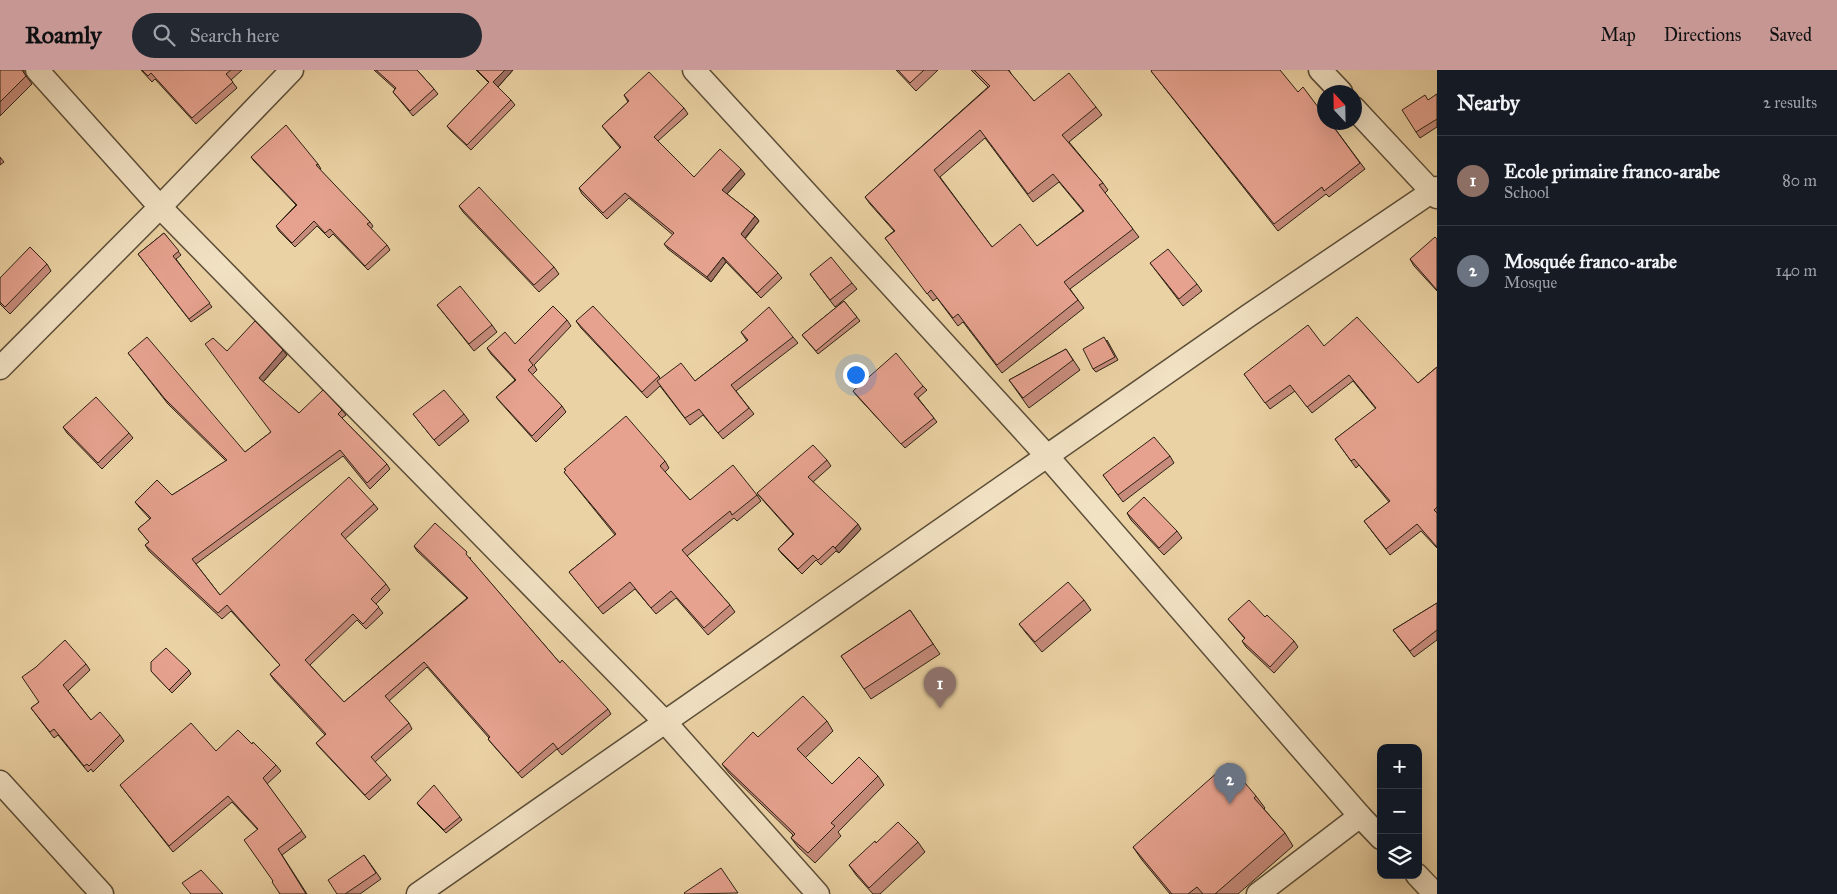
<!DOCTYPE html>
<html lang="en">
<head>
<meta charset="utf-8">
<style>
	:root { --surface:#171b24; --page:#242831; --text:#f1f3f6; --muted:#9ea1a6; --line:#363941; --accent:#c59692 }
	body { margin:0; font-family:"IM FELL Great Primer",serif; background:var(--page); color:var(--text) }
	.controls { position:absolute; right:15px; bottom:15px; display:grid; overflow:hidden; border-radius:10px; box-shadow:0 5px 20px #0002 }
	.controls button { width:45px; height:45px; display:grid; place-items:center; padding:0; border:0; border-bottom:1px solid var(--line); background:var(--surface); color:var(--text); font:25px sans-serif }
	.compass { position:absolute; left:1317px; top:15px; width:45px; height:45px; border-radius:50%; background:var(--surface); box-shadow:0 5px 20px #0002; rotate:338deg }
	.you { position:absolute; left:855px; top:304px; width:18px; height:18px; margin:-12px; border:4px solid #fff; border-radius:50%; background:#1a73e8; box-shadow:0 0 0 8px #1a73e833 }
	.badge { display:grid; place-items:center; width:32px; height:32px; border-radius:50%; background:var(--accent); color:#fff; font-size:16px; font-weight:700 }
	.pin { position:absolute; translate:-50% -41px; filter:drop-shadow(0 1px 2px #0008) }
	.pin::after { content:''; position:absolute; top:26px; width:18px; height:15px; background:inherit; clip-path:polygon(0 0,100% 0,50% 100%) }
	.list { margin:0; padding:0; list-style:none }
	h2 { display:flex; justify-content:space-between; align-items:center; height:65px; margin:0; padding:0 20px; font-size:21px }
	h2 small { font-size:16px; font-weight:400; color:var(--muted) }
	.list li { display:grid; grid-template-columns:32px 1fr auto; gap:15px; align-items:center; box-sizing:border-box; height:90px; padding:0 20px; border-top:1px solid var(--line) }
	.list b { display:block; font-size:19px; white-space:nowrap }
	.list p { margin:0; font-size:16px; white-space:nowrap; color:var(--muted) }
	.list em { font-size:16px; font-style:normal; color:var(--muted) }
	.icon { flex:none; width:28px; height:28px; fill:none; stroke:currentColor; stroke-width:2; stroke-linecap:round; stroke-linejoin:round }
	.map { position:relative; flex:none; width:1437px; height:824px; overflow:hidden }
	header { display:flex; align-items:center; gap:30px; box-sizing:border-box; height:70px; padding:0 25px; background:var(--accent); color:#111 }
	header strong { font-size:24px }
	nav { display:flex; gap:28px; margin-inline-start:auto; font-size:18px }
	.search { width:350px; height:45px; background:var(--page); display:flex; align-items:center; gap:12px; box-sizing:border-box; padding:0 18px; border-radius:28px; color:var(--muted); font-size:19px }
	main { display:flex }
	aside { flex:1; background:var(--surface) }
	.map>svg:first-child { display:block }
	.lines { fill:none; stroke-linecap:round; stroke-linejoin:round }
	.street-casing { stroke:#5c4e38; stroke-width:25 }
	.street { stroke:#f2e2c4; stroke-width:22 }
	.wall { fill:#c68b7b; stroke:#2d2214; fill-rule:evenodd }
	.shaded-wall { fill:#a17164; stroke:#2d2214 }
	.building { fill:#e6a28f; stroke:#2d2214; fill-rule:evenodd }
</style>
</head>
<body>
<header>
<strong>Roamly</strong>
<div class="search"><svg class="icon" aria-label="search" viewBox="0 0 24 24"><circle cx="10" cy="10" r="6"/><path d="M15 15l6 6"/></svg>Search here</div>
<nav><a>Map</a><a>Directions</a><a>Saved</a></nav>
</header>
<main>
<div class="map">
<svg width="1437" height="824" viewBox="0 0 1437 824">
	<rect width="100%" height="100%" fill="#ebd2a4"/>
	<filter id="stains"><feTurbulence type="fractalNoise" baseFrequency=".004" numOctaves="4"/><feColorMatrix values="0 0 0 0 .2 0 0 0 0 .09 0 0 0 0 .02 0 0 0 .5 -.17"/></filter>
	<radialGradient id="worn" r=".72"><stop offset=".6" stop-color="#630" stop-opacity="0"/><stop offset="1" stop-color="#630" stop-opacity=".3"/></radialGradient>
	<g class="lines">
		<defs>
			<g id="street">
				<path d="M37,0L160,137L665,652L818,824"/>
				<path d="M694,0L1047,386L1360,746L1381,768"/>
				<path d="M1320,0L1341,22"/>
				<path d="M1354,38L1437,127"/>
				<path d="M0,298L160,137L292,0"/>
				<path d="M0,712L102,824"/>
				<path d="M1417,805L1435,824"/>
				<path d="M418,824L1248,246L1437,118"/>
				<path d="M1258,824L1360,746"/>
			</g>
		</defs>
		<use href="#street" class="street-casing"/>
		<use href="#street" class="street"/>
	</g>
	<g class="wall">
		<path d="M0,0H24V3L32,14L0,46Z"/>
		<path d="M141,0H242L231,10L237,18L196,54L155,9L152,12Z"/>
		<path d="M374,0H417L434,19L438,24L413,46L393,22L395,19Z"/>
		<path d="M476,0H513L498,17L511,30L515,35L471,80L451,61L447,56L489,13Z"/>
		<path d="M896,0H938L916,21Z"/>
		<path d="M971,0H1009L1012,5L1034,31L1096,37L1102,45L1069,72L1103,113L1108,120L1105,123L1139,167L1070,219L1084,238L1002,303L963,252L958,256L937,228L933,231L885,168L894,161L870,134L865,127L988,17ZM985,68L1033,132L1059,112L1083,141L1037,176L992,177L940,107Z"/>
		<path d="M1151,1L1298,22L1330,52L1365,99L1329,127L1326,124L1278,161Z"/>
		<path d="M1437,24V57L1420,68L1416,62L1429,30Z"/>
		<path d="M624,25L684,38L688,44L658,71L694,107L745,104L727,124L755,146L759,151L745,169L778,203L782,208L761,228L726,192L711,212L668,179L664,174L673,165L629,128L607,149L582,124L579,118L620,78L606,61L602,56L628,32Z"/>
		<path d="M0,87L4,92L0,95Z"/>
		<path d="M251,87L318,94L321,99L320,100L370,152L373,156L371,159L387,175L390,180L368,200L333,164L329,168L317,156L295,177L279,161L276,156L296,135L254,91Z"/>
		<path d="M459,136L554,197L559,204L539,222L463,142Z"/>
		<path d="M164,163L181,185L176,189L212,237L191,252L138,184Z"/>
		<path d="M1437,169V221L1414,196L1410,189Z"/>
		<path d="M1150,193L1197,214L1202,221L1183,236Z"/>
		<path d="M47,194L51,201L10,244L0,234V208Z"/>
		<path d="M810,204L852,213L857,219L835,237Z"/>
		<path d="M844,231L860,251L818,284L802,265Z"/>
		<path d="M437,235L492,255L497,262L474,281Z"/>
		<path d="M567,250L571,256L534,295L537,300L532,305L562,336L566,342L536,372L500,332L496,327L515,310L491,284L487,278L515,274Z"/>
		<path d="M576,251L659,306L660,309L695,311L747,271L741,262L793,267L798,273L736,321L754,344L723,369L703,345L690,355L660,316L647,328L581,258Z"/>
		<path d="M1107,270L1118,290L1096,302L1093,299Z"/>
		<path d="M1324,276L1418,313L1437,297V478L1421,461L1390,485L1364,451L1389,432L1359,395L1356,398L1335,369L1376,339L1353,311L1312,343L1295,321L1270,339L1244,304Z"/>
		<path d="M1066,279L1080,300L1029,338L1009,310Z"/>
		<path d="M283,280L287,285L263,312L299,343L342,340L346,345L342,348L387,394L390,399L370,419L343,386L196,494L220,525L374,434L378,439L345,469L386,514L390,520L376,534L383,543L366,559L357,550L310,595L344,632L467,528L417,481L414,476L471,488L470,489L560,593L608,639L611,644L562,685L557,679L522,708L492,674L488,669L489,668L427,597L389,631L409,653L412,659L375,692L391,710L369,730L320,678L316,673L325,665L274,610L270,604L280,595L231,541L222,549L149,481L145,475L149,472L138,459L150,449L139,437L135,432L172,425L226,391L168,334L128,283L245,382L271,362L227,281Z"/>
		<path d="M923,316L927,320L918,328L937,352L905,378L856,325L853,321Z"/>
		<path d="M413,344H464L469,351L439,376Z"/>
		<path d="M63,357L129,363L133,368L102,399L67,363Z"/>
		<path d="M1170,386L1174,393L1123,432L1103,405Z"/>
		<path d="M827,390L831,396L813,412L861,459L839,483L836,481L821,495L816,490L802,504L782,484L778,479L793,464L761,428L757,423Z"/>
		<path d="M665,391L669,398L665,402L690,430L757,425L761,431L737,451L734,448L687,486L730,535L735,542L708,565L676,528L656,544L635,519L603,544L569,502L615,465L564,402Z"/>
		<path d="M1127,443L1177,461L1182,468L1164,485L1131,450Z"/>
		<path d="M1084,530L1091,540L1042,582L1026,563L1019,554Z"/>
		<path d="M1437,533V570L1414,587L1393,560Z"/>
		<path d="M910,540L940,584L871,629L841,586Z"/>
		<path d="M1228,549L1294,571L1298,577L1274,603L1246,577L1242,571L1245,569Z"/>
		<path d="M86,594L90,600L68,621L91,650L120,665L124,671L93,702L91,699L88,702L58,665L54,668L31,638L39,632L36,597Z"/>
		<path d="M189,600L191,604L172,623L151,601Z"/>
		<path d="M827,651L833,661L805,688L832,714L878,706L884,715L838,762L841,766L815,793L798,777L791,768L793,765L729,703L722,694L758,667Z"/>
		<path d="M252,674L276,695L281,701L267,714L306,767L282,785L307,824H280L273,811L258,760L232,732L173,782L120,715L216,681Z"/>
		<path d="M1256,726L1265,738L1264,739L1285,763L1293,776L1238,824H1170L1142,790L1133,777Z"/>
		<path d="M417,733L460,747L462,750L446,763L419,736Z"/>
		<path d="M918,772L925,782L880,824H873L856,805L849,795L876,773Z"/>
		<path d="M364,785L381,809L360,824H337Z"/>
	</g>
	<g class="shaded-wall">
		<path d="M505,0H513L497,18L493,12Z"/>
		<path d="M741,99L745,104L725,126L722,120Z"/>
		<path d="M755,146L759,151L744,169L741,164Z"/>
		<path d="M723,187L726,192L711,212L707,207Z"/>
		<path d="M283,280L287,285L262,313L259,308Z"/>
		<path d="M858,454L861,459L839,483L835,478Z"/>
	</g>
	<g class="building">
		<path d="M0,0H22L26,6L0,32Z"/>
		<path d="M142,0H231L226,4L233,12L192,48L151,3L148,6Z"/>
		<path d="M376,0H417L434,19L410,41L393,22L396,18Z"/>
		<path d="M477,0H505L493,12L511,30L467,75L447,56L489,12Z"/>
		<path d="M898,0H924L910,13Z"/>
		<path d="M974,0H1008L1034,31L1069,3L1096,37L1062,65L1103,113L1099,115L1133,159L1064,212L1078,230L997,295L958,244L953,248L931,220L927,224L885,168L895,161L865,127L990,16ZM980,60L1028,124L1053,104L1084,141L1037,176L1020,154L992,177L934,100Z"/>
		<path d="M1152,0H1280L1298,22L1303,17L1324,45V52H1330L1360,93L1324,121L1322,117L1274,154L1151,1Z"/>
		<path d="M649,2L684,38L654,67L694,107L720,79L741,99L722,120L755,146L741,164L778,203L757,223L723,187L707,207L664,174L674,163L625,123L603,143L579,118L621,77L602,56L629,31L624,25Z"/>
		<path d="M1437,24V49L1416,62L1402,40L1425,25L1428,30Z"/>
		<path d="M286,55L318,94L316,95L370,152L367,154L387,175L365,196L330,159L325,163L314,151L292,173L276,156L297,135L251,87Z"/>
		<path d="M479,117L554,197L534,215L459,136Z"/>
		<path d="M164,163L179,181L173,186L210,233L189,249L138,184Z"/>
		<path d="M1435,167L1437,169V220L1410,189Z"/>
		<path d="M30,177L47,194L5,237L0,232V208Z"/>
		<path d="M1168,179L1197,214L1179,229L1150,193Z"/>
		<path d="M831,187L852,213L830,230L810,204Z"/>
		<path d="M460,216L492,255L469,274L437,235Z"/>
		<path d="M844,231L857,247L816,281L802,265Z"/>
		<path d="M553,236L567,250L529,290L533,295L528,300L562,336L532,366L496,327L516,310L487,278L505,262L515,274Z"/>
		<path d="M593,236L659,306L642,322L576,251Z"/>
		<path d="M769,237L793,267L731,315L749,338L718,363L699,339L685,348L657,311L681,293L695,311L748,270L741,262Z"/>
		<path d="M1357,247L1418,313L1437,297V437L1434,440L1437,443V477L1417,454L1386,479L1364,451L1390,431L1354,389L1351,391L1335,369L1376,338L1349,305L1307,337L1290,315L1265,333L1244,304L1308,255L1324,276Z"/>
		<path d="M255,251L283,280L259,308L299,343L323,320L342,340L338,344L387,394L367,413L340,380L192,489L220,525L349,407L374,434L341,464L386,514L371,529L379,537L363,554L353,544L305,590L344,632L468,528L414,476L435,453L467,482L466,484L560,593L562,590L608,639L558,679L553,673L518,703L488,669L490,667L424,592L385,626L409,653L371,687L387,705L365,725L316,673L326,664L270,604L280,595L227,535L218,543L145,475L149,472L138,459L151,448L135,432L157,410L172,425L227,390L165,329L128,283L147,267L245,382L271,362L205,274L213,268L227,281Z"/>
		<path d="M1104,267L1115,287L1093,299L1083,279Z"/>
		<path d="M1066,279L1073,290L1023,328L1009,310Z"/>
		<path d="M896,283L923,316L914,324L934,348L901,374L853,321Z"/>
		<path d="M444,320L464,344L434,370L413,344Z"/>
		<path d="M96,327L129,363L98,393L63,357Z"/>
		<path d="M626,346L665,391L660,396L690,430L733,395L757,425L732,445L730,441L682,480L730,535L704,558L671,521L651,538L630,512L598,538L569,502L616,464L564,402L566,400L564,399Z"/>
		<path d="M1154,367L1170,386L1118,425L1103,405Z"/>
		<path d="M813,375L827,390L808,407L858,454L835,478L833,476L818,490L813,485L798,499L778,479L794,464L757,423Z"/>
		<path d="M1144,427L1177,461L1159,478L1127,443Z"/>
		<path d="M1068,512L1084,530L1035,572L1019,554Z"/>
		<path d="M1249,530L1265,547L1267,545L1294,571L1270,597L1242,571L1245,568L1228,549Z"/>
		<path d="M1437,533V560L1410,581L1393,560Z"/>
		<path d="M910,540L933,574L864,619L841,586Z"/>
		<path d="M65,570L86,594L63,615L91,650L100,642L120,665L89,696L87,694L84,696L54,659L50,662L31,638L39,632L22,607L36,597Z"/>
		<path d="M166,578L189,600L169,620L151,601V592Z"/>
		<path d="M803,626L827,651L797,679L832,714L859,687L878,706L831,753L835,756L808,783L791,768L795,764L722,694L753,662L758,667Z"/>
		<path d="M191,653L216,681L238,660L252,674L253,672L276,695L263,708L302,761L278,779L306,824H280L272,812L273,811L244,770L258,759L228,726L169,776L120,715Z"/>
		<path d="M1228,693L1256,726L1254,728L1285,763L1215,824H1203L1197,817L1188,824H1172L1133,777Z"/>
		<path d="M434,715L460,747L444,760L417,733Z"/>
		<path d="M898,752L918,772L869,818L849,795L875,771L876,773Z"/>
		<path d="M364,785L376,803L345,824H337L328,810Z"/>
		<path d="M721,798L738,823L685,824L684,823Z"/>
		<path d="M201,800L223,824H191L182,813Z"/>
	</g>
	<rect width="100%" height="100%" filter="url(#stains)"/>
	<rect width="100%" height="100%" fill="url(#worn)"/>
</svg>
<div class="controls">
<button>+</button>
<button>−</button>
<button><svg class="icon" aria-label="layers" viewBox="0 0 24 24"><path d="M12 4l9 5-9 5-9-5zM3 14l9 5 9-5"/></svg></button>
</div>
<svg class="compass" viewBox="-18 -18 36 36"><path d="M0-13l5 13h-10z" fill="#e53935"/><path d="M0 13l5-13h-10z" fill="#9ea1a6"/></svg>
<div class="you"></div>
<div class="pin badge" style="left:940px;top:638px;background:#8d6e63">1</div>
<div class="pin badge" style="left:1230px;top:734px;background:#6b7280">2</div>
</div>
<aside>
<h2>Nearby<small>2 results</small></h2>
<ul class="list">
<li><span class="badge" style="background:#8d6e63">1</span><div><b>Ecole primaire franco-arabe</b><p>School</p></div><em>80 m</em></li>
<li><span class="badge" style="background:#6b7280">2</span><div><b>Mosquée franco-arabe</b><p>Mosque</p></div><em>140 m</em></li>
</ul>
</aside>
</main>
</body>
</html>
